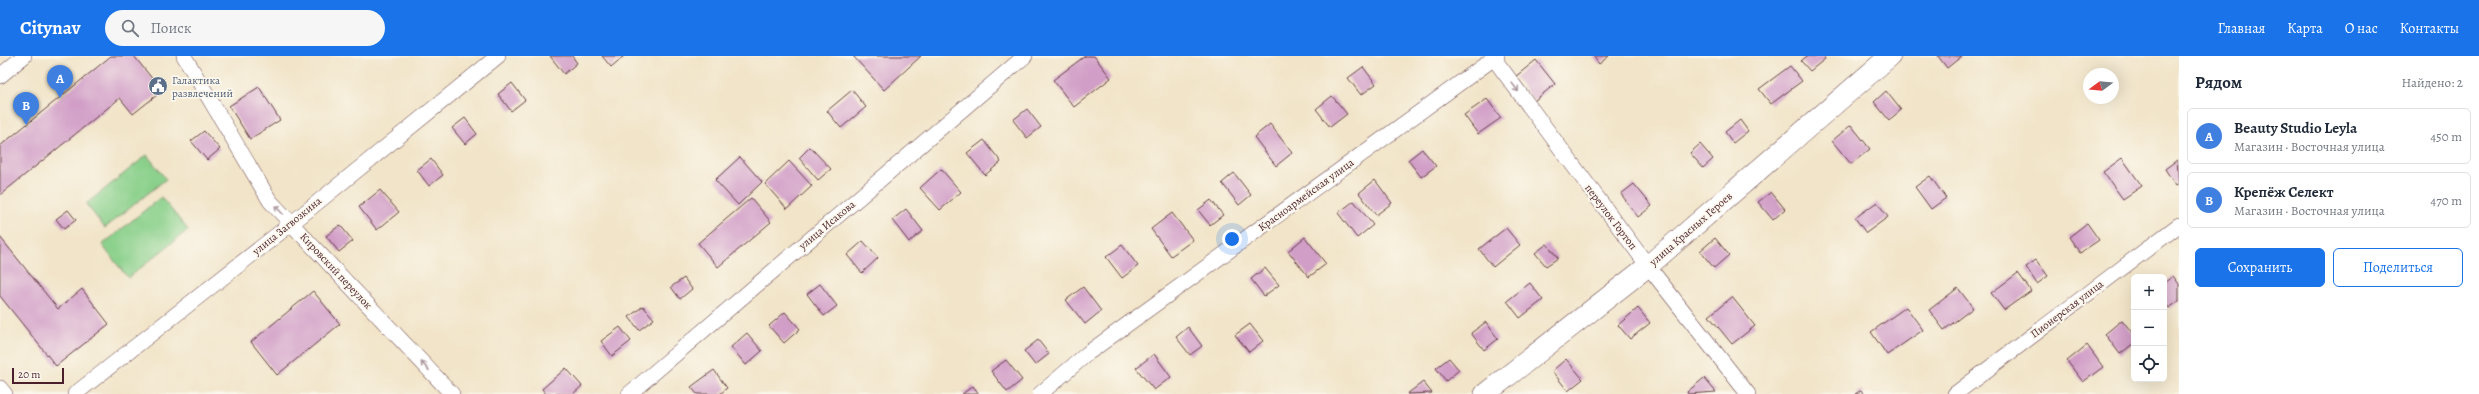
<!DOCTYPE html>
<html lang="ru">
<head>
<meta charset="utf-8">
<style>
	:root { --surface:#fff; --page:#f6f6f7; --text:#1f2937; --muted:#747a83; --line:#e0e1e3; --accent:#1a73e8 }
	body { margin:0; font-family:Alegreya,serif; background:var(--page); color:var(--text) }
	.controls { position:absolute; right:12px; bottom:12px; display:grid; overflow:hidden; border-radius:6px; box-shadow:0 4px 16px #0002 }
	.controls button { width:36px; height:36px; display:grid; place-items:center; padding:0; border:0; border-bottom:1px solid var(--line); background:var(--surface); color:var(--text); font:20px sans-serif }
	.compass { position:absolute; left:2083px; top:12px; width:36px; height:36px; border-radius:50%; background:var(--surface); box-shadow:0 4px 16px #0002; rotate:254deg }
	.scale { position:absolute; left:12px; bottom:10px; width:52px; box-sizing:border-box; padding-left:4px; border:2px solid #4a1f2b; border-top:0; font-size:11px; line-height:14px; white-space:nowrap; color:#4a1f2b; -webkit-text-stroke:3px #fbf7ec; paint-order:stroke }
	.you { position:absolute; left:1232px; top:183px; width:14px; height:14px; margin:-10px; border:3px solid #fff; border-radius:50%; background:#1a73e8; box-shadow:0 0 0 6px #1a73e833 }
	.badge { display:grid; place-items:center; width:26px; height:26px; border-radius:50%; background:var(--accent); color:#fff; font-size:13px; font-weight:700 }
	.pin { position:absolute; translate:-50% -33px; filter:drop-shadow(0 1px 2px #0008) }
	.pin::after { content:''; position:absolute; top:21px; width:14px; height:12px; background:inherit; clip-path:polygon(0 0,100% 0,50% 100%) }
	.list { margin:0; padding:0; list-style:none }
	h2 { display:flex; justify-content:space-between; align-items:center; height:52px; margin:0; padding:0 16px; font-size:17px }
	h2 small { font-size:13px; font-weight:400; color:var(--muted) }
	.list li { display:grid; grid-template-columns:26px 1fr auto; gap:12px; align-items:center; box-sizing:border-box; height:56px; margin:0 8px 8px; padding:0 8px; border:1px solid var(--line); border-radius:6px }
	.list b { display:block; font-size:15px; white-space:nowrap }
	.list p { margin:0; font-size:13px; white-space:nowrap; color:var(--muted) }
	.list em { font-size:13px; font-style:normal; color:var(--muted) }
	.actions { display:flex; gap:8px; padding:12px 16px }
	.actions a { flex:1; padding:9px 0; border:1px solid var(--accent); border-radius:6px; text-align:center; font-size:14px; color:var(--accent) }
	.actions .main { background:var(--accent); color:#fff }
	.icon { flex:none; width:22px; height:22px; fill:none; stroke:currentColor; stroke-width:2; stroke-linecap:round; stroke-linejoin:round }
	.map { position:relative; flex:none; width:2179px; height:338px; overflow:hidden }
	header { display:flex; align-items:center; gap:24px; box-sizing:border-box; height:56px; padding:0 20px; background:var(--accent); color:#fff }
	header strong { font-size:19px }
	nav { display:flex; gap:22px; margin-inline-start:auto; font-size:14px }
	.search { width:280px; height:36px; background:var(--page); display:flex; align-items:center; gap:10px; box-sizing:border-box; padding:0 14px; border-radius:22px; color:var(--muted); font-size:15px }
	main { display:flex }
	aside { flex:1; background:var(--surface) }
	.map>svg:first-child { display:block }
	.green { fill:#8ad08b; stroke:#6a785b }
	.building { fill:#d19ec7 }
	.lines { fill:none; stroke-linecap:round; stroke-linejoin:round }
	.minor-casing { stroke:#633d43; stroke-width:16 }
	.secondary-casing { stroke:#633d43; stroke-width:22 }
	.minor { stroke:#fff; stroke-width:15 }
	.secondary { stroke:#fff; stroke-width:21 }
	.oneway { stroke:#ae9aa0 }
	.labels { text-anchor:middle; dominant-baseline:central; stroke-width:3.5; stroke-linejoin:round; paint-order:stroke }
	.service-label { font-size:11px; fill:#4e5e75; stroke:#fbf7ec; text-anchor:start }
	.street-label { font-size:11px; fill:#4a1f2b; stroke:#fbf7ec }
</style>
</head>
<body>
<header>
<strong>Citynav</strong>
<div class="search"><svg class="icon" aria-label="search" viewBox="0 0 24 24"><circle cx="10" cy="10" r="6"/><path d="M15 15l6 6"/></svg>Поиск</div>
<nav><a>Главная</a><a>Карта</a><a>О нас</a><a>Контакты</a></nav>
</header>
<main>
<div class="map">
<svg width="2179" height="338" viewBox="0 0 2179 338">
	<rect width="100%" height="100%" fill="#fbf7ec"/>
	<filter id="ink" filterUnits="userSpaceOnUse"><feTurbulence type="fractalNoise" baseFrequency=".025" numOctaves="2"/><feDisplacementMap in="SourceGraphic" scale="8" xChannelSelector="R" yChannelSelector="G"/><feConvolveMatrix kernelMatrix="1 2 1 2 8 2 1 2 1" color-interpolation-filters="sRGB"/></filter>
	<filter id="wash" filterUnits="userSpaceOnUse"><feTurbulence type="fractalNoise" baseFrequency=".012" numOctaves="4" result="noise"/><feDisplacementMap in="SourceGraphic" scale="16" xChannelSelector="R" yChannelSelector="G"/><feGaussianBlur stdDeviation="0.9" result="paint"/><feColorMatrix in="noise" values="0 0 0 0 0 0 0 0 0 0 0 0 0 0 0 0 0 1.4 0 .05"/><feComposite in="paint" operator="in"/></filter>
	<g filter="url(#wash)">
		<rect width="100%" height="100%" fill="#f1e4c8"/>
		<g class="green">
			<path d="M147,99L166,123L105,172L86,148Z"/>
			<path d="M161,141L188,174L128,222L102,189Z"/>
		</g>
		<g id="blocks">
			<g class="building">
				<path d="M111,0H134L162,35L133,58L120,42L0,139V90Z"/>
				<path d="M550,0H572L577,7L564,18Z"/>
				<path d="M602,0H624L611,11Z"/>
				<path d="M853,0H921L884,34Z"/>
				<path d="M1085,0H1094L1111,22L1074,51L1053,24Z"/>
				<path d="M1593,0H1609L1599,8Z"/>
				<path d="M1807,0H1823L1825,3L1810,15L1801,5Z"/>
				<path d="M1938,0H1962L1947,12Z"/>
				<path d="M1536,4L1555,28L1534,45L1515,21Z"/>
				<path d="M1790,10L1802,25L1771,48L1759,33Z"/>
				<path d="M1363,11L1376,28L1361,39L1348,22Z"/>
				<path d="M512,27L525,44L511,55L498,38Z"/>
				<path d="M259,31L280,64L250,83L229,50Z"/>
				<path d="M852,34L866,51L841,72L827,55Z"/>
				<path d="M1886,35L1901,54L1889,64L1874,46Z"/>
				<path d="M1332,40L1347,58L1330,71L1316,53Z"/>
				<path d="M1487,43L1501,62L1478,78L1464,59Z"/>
				<path d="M1027,53L1041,71L1027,82L1013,64Z"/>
				<path d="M465,62L477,78L465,88L452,72Z"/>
				<path d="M1740,64L1748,75L1733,87L1725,76Z"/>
				<path d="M1270,68L1292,97L1276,110L1254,81Z"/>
				<path d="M1851,69L1870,93L1851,108L1832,85Z"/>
				<path d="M204,75L220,93L207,104L191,85Z"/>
				<path d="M984,84L1001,106L985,119L967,97Z"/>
				<path d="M1700,88L1713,103L1703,112L1690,97Z"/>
				<path d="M810,91L831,113L818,124L799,102Z"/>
				<path d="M1422,93L1436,110L1421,121L1408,104Z"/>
				<path d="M740,101L762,126L738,149L715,124Z"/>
				<path d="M2122,102L2142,130L2123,143L2103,116Z"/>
				<path d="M431,103L443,119L429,130L417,114Z"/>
				<path d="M2177,104L2179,128L2176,130L2165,113Z"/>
				<path d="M789,105L812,130L787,153L765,128Z"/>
				<path d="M941,113L961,136L940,154L920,132Z"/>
				<path d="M1234,117L1251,139L1239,149L1222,127Z"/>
				<path d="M1930,120L1946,142L1931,153L1915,131Z"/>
				<path d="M1375,124L1392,147L1376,159L1359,137Z"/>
				<path d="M1634,128L1652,150L1638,161L1621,138Z"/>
				<path d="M380,134L399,156L377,174L359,151Z"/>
				<path d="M1771,136L1785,153L1773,164L1758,146Z"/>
				<path d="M751,142L771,166L718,211L698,187Z"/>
				<path d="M1211,144L1223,159L1210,169L1198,154Z"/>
				<path d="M1354,145L1373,169L1357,182L1338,157Z"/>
				<path d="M1877,146L1888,161L1866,177L1855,162Z"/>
				<path d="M906,153L923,175L909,186L892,164Z"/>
				<path d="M68,154L76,164L64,173L56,163Z"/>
				<path d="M1172,157L1193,184L1171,200L1151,173Z"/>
				<path d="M2087,167L2099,184L2080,197L2069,181Z"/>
				<path d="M340,169L353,185L339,196L326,180Z"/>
				<path d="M1506,172L1520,189L1493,211L1479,193Z"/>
				<path d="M0,181L58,253L82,233L109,268L56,310L0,240Z"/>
				<path d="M1305,181L1326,208L1309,221L1288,195Z"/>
				<path d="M1715,182L1729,199L1714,212L1700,195Z"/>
				<path d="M863,185L878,202L862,217L847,199Z"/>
				<path d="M1547,188L1558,202L1546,210L1535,197Z"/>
				<path d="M1122,189L1138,210L1122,222L1106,201Z"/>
				<path d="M2036,204L2048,220L2037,228L2026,211Z"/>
				<path d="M1265,212L1279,229L1264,240L1251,223Z"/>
				<path d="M2018,217L2031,235L2004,254L1991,237Z"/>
				<path d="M2173,220L2179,228V245L2169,252L2164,245V227Z"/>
				<path d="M684,222L692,233L680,243L671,231Z"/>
				<path d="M1530,227L1543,244L1520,262L1507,245Z"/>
				<path d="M820,228L837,250L824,260L807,238Z"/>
				<path d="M1083,231L1101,255L1085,268L1066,244Z"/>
				<path d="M1958,232L1973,252L1944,274L1929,254Z"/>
				<path d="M313,235L340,268L277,319L251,286Z"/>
				<path d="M1732,241L1755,270L1732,288L1709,260Z"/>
				<path d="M643,250L654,263L639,274L629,261Z"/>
				<path d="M1906,251L1923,274L1887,299L1871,276Z"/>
				<path d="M1638,252L1650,267L1630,283L1618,269Z"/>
				<path d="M785,256L800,273L784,287L769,270Z"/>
				<path d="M2122,264L2134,279V287L2120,298L2105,278Z"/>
				<path d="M1486,266L1498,283L1484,294L1471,277Z"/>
				<path d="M1250,268L1263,285L1249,296L1235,279Z"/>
				<path d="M620,271L631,285L612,300L601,285Z"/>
				<path d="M1188,271L1202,290L1190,299L1176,281Z"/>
				<path d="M747,277L762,295L746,309L731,291Z"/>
				<path d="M1038,284L1049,298L1035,309L1024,295Z"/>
				<path d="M2087,289L2103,311L2083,326L2067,305Z"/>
				<path d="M1154,298L1171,321L1154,334L1136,312Z"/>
				<path d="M1449,302L1459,314L1446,325L1436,312Z"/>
				<path d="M1566,303L1583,323L1568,335L1552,315Z"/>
				<path d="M1006,304L1022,324L1007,336L991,315Z"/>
				<path d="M566,312L582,330L573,338H546L542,333Z"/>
				<path d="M714,314L727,332L720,338H697L691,331Z"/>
				<path d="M1704,322L1716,336L1688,338L1687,336Z"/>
				<path d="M1423,326L1432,337L1407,338Z"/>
				<path d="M973,330L979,338H962Z"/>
				<path d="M1861,334L1864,338H1855Z"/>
			</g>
		</g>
	</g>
	<g filter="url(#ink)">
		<use href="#blocks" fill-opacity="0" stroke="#633d43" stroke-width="1"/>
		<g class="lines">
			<defs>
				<g id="minor">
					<path d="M184,0L270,145L452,338"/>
					<path d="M1492,0L1648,210L1748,338"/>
					<path d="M0,20L24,0"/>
					<path d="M0,332L5,338"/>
					<path d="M75,338L292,167L498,0"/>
					<path d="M629,338L1025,0"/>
					<path d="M1040,338L1088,297L1497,0"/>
					<path d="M1955,338L2179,169"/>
				</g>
				<path id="secondary" d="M1485,338L1648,210L1890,0"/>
			</defs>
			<use href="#minor" class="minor-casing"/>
			<use href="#secondary" class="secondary-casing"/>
			<use href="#minor" class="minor"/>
			<use href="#secondary" class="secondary"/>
		</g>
		<defs><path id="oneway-shaft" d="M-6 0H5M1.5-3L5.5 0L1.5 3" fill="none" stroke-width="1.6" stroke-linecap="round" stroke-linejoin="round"/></defs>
		<g class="oneway">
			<use href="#oneway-shaft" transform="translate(1515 31) rotate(53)"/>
			<use href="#oneway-shaft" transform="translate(279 154) rotate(-134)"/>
			<use href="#oneway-shaft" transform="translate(425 310) rotate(-133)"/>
		</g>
	</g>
	<defs>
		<symbol id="civic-disc" viewBox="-11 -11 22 22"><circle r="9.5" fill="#5c6f8a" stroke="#fbf7ec"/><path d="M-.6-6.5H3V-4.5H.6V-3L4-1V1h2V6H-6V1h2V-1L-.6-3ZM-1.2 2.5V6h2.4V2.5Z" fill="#fff"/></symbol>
	</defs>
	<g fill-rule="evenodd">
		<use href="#civic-disc" x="147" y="19" width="22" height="22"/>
	</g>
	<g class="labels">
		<g class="service-label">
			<text x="172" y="24">Галактика<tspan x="172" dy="13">развлечений</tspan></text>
		</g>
		<g class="street-label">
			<text transform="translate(1306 139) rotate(-36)">Красноармейская улица</text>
			<text transform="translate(1611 161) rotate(53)">переулок Гортоп</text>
			<text transform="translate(827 169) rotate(-40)">улица Исакова</text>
			<text transform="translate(287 170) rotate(-39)">улица Загвозкина</text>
			<text transform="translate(1691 173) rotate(-41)">улица Красных Героев</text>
			<text transform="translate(336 215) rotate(47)">Кировский переулок</text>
			<text transform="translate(2067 253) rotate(-37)">Пионерская улица</text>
		</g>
	</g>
</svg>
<div class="controls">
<button>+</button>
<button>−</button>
<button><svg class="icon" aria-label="locate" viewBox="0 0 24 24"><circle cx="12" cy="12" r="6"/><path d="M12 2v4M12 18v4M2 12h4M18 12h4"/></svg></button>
</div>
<svg class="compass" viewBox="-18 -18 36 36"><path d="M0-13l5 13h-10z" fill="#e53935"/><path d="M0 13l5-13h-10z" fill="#747a83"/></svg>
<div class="scale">20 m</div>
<div class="you"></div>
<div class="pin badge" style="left:60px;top:42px;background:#3f7fe0">A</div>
<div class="pin badge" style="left:26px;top:69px;background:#3f7fe0">B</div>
</div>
<aside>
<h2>Рядом<small>Найдено: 2</small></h2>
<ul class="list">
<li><span class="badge" style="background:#3f7fe0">A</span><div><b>Beauty Studio Leyla</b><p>Магазин · Восточная улица</p></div><em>450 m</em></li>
<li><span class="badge" style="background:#3f7fe0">B</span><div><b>Крепёж Селект</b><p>Магазин · Восточная улица</p></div><em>470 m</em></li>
</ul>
<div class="actions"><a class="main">Сохранить</a><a>Поделиться</a></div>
</aside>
</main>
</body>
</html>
